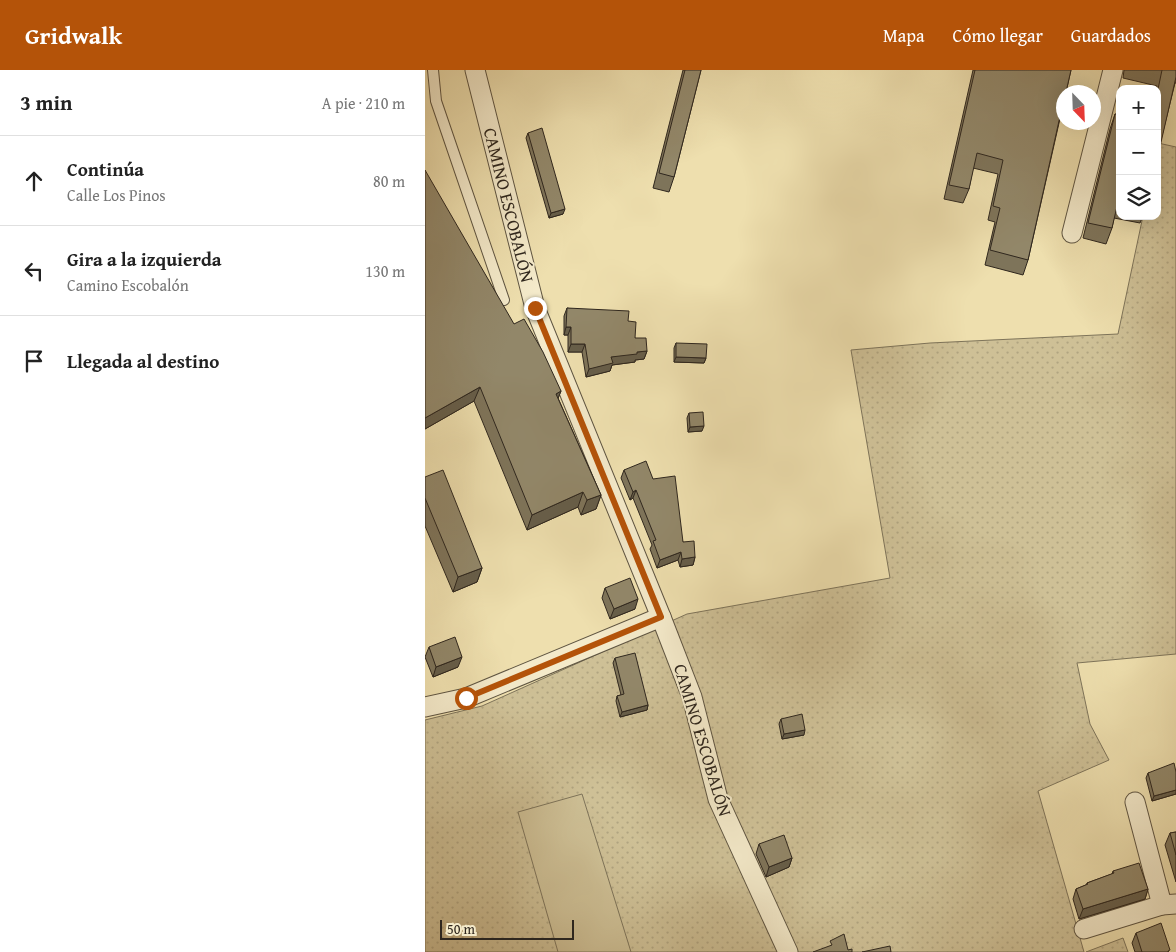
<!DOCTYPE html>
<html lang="es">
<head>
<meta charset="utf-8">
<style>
	:root { --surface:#fff; --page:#f2f2f2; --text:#222; --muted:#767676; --line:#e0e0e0; --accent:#b45309 }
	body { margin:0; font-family:"Gentium Book Plus",serif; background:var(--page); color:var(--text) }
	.controls { position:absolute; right:15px; top:15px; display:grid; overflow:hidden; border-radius:10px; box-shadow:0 5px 20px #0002 }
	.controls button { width:45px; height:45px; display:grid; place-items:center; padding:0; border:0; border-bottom:1px solid var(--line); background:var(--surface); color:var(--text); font:25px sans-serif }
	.compass { position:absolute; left:631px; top:15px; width:45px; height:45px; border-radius:50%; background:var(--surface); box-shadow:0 5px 20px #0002; rotate:157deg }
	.scale { position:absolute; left:15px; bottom:12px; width:134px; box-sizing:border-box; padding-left:5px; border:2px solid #2f271e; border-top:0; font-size:14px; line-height:18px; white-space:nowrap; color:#2f271e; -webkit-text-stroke:4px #f4eaca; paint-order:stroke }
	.stop { position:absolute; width:15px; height:15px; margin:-11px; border:4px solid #b45309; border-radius:50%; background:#fff }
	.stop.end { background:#b45309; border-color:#fff; box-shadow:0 1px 5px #0008 }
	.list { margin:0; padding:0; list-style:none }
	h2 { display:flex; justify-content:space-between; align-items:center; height:65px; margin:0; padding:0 20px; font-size:21px }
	h2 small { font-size:16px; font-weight:400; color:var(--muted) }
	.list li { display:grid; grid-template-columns:32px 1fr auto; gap:15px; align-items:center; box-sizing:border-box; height:90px; padding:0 20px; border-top:1px solid var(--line) }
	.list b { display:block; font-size:19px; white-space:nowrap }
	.list p { margin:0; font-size:16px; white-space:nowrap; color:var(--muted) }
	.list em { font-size:16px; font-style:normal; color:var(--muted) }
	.icon { flex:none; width:28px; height:28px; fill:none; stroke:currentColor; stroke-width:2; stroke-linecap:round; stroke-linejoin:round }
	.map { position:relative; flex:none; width:751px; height:882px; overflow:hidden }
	header { display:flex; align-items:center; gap:30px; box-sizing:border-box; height:70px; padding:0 25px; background:var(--accent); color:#fff }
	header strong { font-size:24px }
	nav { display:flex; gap:28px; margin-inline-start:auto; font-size:18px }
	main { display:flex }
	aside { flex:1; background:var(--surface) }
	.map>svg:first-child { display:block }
	.grass { fill:url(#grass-dots); stroke:#7e745a }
	.garden { fill:#cec096; stroke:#7e745a }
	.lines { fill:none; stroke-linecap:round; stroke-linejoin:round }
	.service-casing { stroke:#5f5542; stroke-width:12 }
	.minor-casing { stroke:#5f5542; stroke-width:21 }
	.service { stroke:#f4eaca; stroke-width:10 }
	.minor { stroke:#f4eaca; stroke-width:19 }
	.wall { fill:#7e745a; stroke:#2f271e }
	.shaded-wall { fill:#665e4a; stroke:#2f271e }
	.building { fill:#928769; stroke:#2f271e }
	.route { stroke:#b45309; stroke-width:6 }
	.labels { text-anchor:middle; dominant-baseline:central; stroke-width:4; stroke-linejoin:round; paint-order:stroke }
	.street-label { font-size:18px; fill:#2f271e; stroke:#f4eaca }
</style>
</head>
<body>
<header>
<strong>Gridwalk</strong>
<nav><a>Mapa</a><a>Cómo llegar</a><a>Guardados</a></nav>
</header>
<main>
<aside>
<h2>3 min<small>A pie · 210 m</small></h2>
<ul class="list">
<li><svg class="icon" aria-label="ahead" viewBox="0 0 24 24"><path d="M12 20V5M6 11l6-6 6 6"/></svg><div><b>Continúa</b><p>Calle Los Pinos</p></div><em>80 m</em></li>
<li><svg class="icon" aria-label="left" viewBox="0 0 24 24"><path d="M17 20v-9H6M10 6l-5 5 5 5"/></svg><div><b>Gira a la izquierda</b><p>Camino Escobalón</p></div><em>130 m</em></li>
<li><svg class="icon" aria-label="arrive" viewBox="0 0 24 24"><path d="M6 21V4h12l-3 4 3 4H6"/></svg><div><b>Llegada al destino</b></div></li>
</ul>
</aside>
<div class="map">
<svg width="751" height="882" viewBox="0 0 751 882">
	<defs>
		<pattern id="grass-dots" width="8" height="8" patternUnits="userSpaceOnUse" patternTransform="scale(1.25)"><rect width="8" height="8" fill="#cec096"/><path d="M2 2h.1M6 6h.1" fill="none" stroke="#b1a581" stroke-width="1.8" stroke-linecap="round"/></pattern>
	</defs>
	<rect width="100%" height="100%" fill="#eedfae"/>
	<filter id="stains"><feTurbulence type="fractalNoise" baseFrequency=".004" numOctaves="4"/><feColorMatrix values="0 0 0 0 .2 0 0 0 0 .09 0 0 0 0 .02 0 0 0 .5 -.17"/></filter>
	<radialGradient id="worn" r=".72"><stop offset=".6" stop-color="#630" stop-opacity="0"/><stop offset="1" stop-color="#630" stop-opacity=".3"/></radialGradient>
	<g class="grass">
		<path d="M733,73L751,77V584L652,593L665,654L684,690L613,721L659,882H0V650L57,636L262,544L465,508L426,280L505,273L693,264L718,146H732V78Z"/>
		<path d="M698,868L703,882H661Z"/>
	</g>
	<path class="garden" d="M157,724L206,882H133L93,742Z"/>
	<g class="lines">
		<defs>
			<path id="service" d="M8,0L11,31L79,230"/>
			<g id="minor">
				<path d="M50,0L110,238L236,547L267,627L293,729L363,882"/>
				<path d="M647,163L688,0"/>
				<path d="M0,637L41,628L236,547"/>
				<path d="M710,732L737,835L751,834"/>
				<path d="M659,859L737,835"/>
			</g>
		</defs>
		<use href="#service" class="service-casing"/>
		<use href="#minor" class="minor-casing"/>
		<use href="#service" class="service"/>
		<use href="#minor" class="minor"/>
	</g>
	<g class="wall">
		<path d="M258,0H276L249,107L244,122L228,118Z"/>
		<path d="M548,0H646L603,190L598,205L560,195L570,152L563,150L573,104L548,98L544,119L538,133L519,129Z"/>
		<path d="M699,0H751V13H750L732,86V19H731L732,16L698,8Z"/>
		<path d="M690,44L695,45V146H718L715,153L689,148L687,158L681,174L658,168L685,59Z"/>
		<path d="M103,63L138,144L124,148L101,68Z"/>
		<path d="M142,238L203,251L210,268L222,281L219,289L210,290V292L187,295L185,301L161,307L157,282H143V265H139V246Z"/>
		<path d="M89,254L136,321L133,328L176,425L171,439L156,445L153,437L102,460L49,331L0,359Z"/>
		<path d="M251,273L281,288L279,293L249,292V278Z"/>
		<path d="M264,343L277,361L263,362L262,348Z"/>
		<path d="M199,400L228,409L258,472L270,487L268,495L255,497L253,490L232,498L225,479L227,475L208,428L205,430L196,408Z"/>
		<path d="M0,407L57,498L52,512L28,522L0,456Z"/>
		<path d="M180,518L210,539L185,549L177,528Z"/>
		<path d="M4,577L33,597L8,607L0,587Z"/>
		<path d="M190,588L223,635L222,640L195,647L191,631L192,626L196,625L188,593Z"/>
		<path d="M356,649L379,665L357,669L354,654Z"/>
		<path d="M751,702V724L727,731L721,708L723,703Z"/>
		<path d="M751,762V812L740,775L745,763Z"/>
		<path d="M334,774L367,788L364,797L341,807L331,784Z"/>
		<path d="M688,801L723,819L720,829L654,849L648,829L651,819L661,815L662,813L687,804Z"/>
		<path d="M711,863L744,882H710L707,873Z"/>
	</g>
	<g class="shaded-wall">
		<path d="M140,139L138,144L124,148L126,143Z"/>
		<path d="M141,257H146L143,265H139Z"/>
		<path d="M146,274H160L157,282H143Z"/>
		<path d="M222,281L219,289L210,290V292L187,295L185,301L161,307L164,299L186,287L212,282Z"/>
		<path d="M251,287L281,288L279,293L249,292Z"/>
		<path d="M55,317L49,331L0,359V348Z"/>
		<path d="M136,321L130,336L131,324Z"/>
		<path d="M279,356L277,361L263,362L265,357Z"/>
		<path d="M211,420L208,428L205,430L208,422Z"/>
		<path d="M158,422L153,437L102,460L107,445Z"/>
		<path d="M176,425L171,439L156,445L162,430Z"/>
		<path d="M256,482L253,490L232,498L235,490Z"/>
		<path d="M270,487L268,495L255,497L257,489Z"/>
		<path d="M57,498L52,512L28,522L33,507Z"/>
		<path d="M213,529L210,539L185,549L189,539Z"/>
		<path d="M37,587L33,597L8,607L11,597Z"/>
		<path d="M223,635L222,640L195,647L197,642Z"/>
		<path d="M380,660L379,665L357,669L359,664Z"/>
		<path d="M751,720V724L727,731L729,726Z"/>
		<path d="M367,788L364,797L341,807L344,797Z"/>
		<path d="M723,819L720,829L654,849L658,839Z"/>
	</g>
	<g class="building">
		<path d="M260,0H276L249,107L234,103Z"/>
		<path d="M550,0H646L641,22H638V33L603,190L565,180L575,138L568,136L578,90L552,83L544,119L524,115Z"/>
		<path d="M737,0H751V7L734,81H732V24Z"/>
		<path d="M690,44L695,45V132H693L687,158L663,153Z"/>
		<path d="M117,58L140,139L126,143L103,63Z"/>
		<path d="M0,100L89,254L99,249L118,282L136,321L131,324L176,425L162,430L158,422L107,445L55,317L0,348Z"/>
		<path d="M142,238L204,241L203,251L211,252L210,268H221L222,281L212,282V284L186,287L188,293L164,299L160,274H146V257H141Z"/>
		<path d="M251,273L282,274L281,288L251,287Z"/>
		<path d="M278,342L279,356L265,357L264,343Z"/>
		<path d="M221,391L228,409L250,406L258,472L269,471L270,487L257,489L256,482L235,490L228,471L231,470L211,420L208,422L199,400Z"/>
		<path d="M18,400L57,498L33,507L0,428V407Z"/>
		<path d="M205,508L213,529L189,539L180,518Z"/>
		<path d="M30,567L37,587L11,597L4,577Z"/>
		<path d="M210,583L223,635L197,642L192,626L199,624L190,588Z"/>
		<path d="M377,644L380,660L359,664L356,649Z"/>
		<path d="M749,693L751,702V720L729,726L723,703Z"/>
		<path d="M751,762V785L745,763Z"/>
		<path d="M359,765L367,788L344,797L334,774Z"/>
		<path d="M714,793L723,819L658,839L651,819L663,814L662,813L689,803L688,801Z"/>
		<path d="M736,853L745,880L743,881V882H717L711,863Z"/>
		<path d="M419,864L423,880L427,879V882H388L407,875L405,871Z"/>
		<path d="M465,876L466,882H437Z"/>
	</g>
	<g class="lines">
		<path class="route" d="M41,628L236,547L110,238"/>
	</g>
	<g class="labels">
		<g class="street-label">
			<text transform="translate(84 135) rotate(76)">CAMINO ESCOBALÓN</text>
			<text transform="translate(278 670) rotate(73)">CAMINO ESCOBALÓN</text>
		</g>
	</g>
	<rect width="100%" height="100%" filter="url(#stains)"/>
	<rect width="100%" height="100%" fill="url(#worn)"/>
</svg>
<div class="controls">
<button>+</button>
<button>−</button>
<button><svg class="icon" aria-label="layers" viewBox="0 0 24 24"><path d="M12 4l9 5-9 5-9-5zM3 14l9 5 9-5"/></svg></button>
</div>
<svg class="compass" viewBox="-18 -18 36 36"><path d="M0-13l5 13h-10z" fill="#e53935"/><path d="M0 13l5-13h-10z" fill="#767676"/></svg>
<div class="scale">50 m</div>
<div class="stop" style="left:41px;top:628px"></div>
<div class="stop end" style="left:110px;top:238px"></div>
</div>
</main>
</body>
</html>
